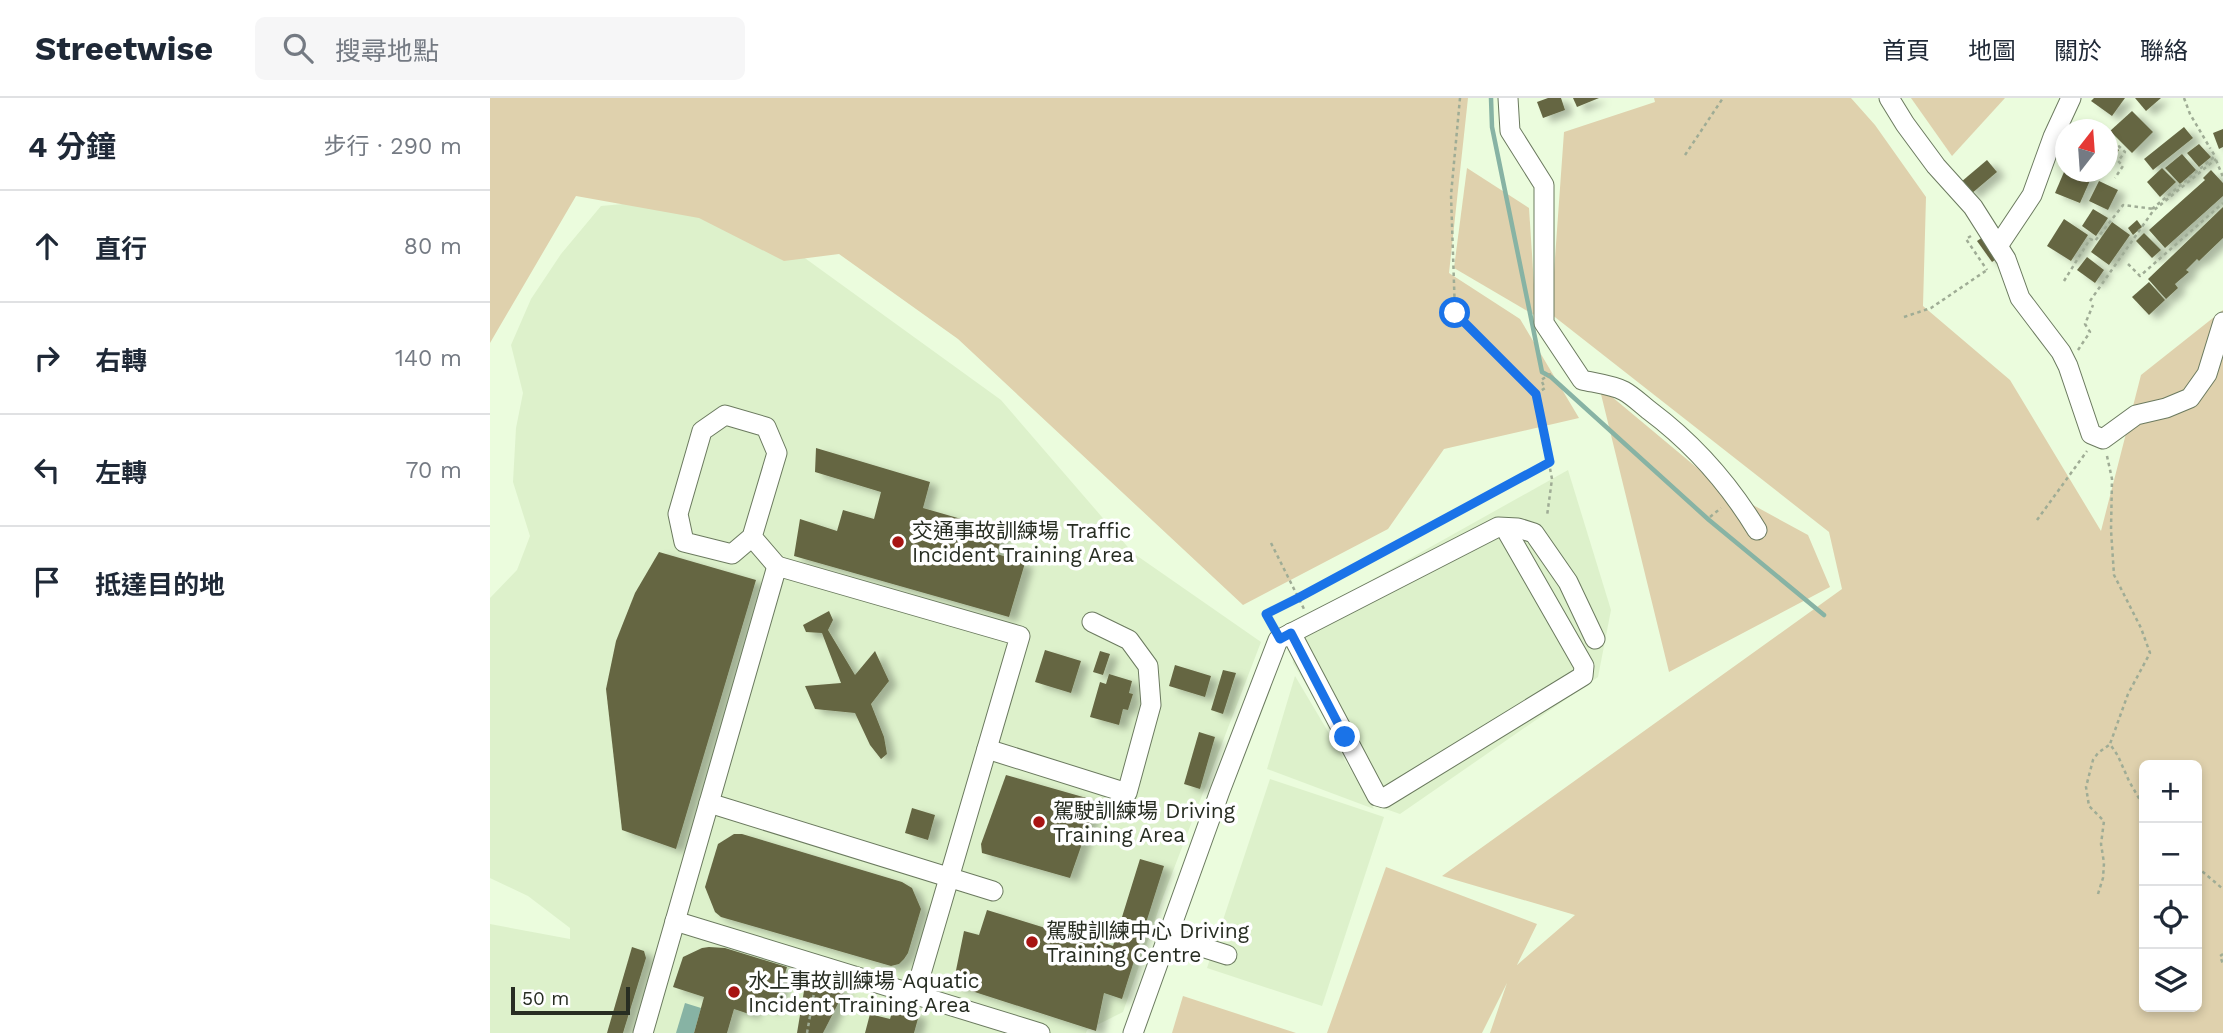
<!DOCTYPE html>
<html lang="zh-TW">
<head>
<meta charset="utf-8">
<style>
	:root { --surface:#fff; --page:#f6f6f7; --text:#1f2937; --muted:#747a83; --line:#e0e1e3 }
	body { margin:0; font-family:"Work Sans","Noto Sans TC",sans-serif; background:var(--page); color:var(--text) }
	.controls { position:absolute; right:21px; bottom:21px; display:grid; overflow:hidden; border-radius:10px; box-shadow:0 4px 10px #0003 }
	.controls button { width:63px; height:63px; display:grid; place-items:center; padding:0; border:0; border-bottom:2px solid var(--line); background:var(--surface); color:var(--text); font:35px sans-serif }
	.compass { position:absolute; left:1565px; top:21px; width:63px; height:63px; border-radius:50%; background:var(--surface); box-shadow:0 4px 10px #0003; rotate:17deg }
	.scale { position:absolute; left:21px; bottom:18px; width:119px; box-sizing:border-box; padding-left:7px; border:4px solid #272d22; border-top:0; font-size:19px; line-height:24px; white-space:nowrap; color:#272d22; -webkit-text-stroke:5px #fff; paint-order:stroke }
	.stop { position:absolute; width:21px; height:21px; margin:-16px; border:5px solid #1a73e8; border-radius:50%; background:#fff }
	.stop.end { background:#1a73e8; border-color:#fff; box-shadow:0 2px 7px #0008 }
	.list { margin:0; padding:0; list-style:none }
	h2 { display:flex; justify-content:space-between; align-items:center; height:91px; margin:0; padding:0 28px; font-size:30px }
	h2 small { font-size:23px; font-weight:400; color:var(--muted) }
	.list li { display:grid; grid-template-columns:46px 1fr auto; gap:21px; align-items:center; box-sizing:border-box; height:112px; padding:0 28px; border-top:2px solid var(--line) }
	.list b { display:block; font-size:26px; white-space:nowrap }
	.list em { font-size:23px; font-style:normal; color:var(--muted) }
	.icon { flex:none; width:38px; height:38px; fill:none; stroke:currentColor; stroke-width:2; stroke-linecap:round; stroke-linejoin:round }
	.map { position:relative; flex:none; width:1733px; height:935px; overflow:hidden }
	header { display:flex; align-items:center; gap:42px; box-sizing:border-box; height:98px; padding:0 35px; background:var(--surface); border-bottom:2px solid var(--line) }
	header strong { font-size:33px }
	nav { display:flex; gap:38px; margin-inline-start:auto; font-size:24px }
	.search { width:490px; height:63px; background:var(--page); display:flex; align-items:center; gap:18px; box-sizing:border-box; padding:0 24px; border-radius:10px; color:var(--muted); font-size:26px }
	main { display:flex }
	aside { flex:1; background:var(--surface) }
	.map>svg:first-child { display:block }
	.built { fill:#ddf1cb }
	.green { fill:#dfd1ad; fill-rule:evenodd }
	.water { fill:#87b3a4 }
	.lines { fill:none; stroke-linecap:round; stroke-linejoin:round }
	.stream { stroke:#87b3a4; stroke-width:4.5 }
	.building { fill:#656643; filter:url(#shadow) }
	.minor-casing { stroke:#6b7a5f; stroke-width:21 }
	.path { stroke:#9fac95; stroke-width:2.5; stroke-dasharray:3.5 3.5; stroke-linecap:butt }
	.minor { stroke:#fff; stroke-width:19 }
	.route { stroke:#1a73e8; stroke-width:9 }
	.poi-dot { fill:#a81413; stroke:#fff; stroke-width:2.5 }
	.labels { text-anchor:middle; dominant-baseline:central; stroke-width:7; stroke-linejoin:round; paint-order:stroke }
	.poi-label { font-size:21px; fill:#272d22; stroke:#fff; text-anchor:start }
</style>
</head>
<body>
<header>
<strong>Streetwise</strong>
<div class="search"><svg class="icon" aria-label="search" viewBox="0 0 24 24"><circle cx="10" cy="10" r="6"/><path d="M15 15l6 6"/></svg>搜尋地點</div>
<nav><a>首頁</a><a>地圖</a><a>關於</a><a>聯絡</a></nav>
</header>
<main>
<aside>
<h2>4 分鐘<small>步行 · 290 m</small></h2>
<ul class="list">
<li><svg class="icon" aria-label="ahead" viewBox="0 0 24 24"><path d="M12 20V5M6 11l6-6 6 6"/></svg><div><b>直行</b></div><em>80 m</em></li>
<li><svg class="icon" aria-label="right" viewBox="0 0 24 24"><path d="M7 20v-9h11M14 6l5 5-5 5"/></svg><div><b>右轉</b></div><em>140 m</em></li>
<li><svg class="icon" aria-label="left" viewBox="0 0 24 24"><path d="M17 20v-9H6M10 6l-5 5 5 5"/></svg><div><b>左轉</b></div><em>70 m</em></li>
<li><svg class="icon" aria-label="arrive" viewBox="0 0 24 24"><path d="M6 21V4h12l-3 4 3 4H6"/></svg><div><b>抵達目的地</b></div></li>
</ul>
</aside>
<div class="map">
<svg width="1733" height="935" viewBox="0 0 1733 935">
	<defs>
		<filter id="shadow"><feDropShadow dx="8" dy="4.5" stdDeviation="3.5" flood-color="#0004"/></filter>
	</defs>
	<rect width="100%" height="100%" fill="#ebfcdd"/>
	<g class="built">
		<path d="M177,102L312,158L511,302L643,455L771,544L673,799L633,914L597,932L596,935H0V826L80,841V830L38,798L0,780V500L27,472L40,438L23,384L26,330L33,295L21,247L41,201L71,156L111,108Z"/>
		<path d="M1078,372L1121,512L1108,579L910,716L890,709L803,565L801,535L819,517Z"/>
		<path d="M805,578L884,711L777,671Z"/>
		<path d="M780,681L894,719L832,908L717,870Z"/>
	</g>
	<g class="green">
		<path d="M0,0H978L959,175L1030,221L1089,320L954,351L898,431L753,507L468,241L349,156L294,163L209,120L86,98L0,245Z"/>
		<path d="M1164,0H1361L1385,27L1436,99L1433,208L1520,282L1611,433L1651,277L1733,212V935H1000L1017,885L992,935H837L896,769L1047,826L1027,867L1085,817L952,778L1352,491L1339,434L1061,216L1074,34L1165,4ZM1654,667H1707V909H1654Z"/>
		<path d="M1421,0H1515L1462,58Z"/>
		<path d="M977,70L1039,110L1046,218L964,170Z"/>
		<path d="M1109,288L1230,389L1318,437L1340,489L1179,574Z"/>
		<path d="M693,898L806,935H682Z"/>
	</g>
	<path class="water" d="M195,905L211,910L204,935H186Z"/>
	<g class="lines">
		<path class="stream" d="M1001,0L1002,29L1052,274L1061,279L1219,422L1334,517"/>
	</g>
	<g class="building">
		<path d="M1058,0H1071L1075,12L1053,20L1047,4Z"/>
		<path d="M1083,0H1109L1087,9Z"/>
		<path d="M1604,0H1635L1622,18L1601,3Z"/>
		<path d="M1645,0H1671L1656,13Z"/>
		<path d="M1642,13L1663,34L1642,55L1620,33Z"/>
		<path d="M1694,29L1703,40L1663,72L1654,61Z"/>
		<path d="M1733,31V49L1729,51L1723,35Z"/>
		<path d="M1618,44L1629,52L1618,69Z"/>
		<path d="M1709,46L1721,59L1709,69L1697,55Z"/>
		<path d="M1692,56L1706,72L1690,86L1675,70Z"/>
		<path d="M1497,62L1507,74L1481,96L1471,84Z"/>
		<path d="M1672,70L1686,84L1670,99L1657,84Z"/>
		<path d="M1721,72L1733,85V98L1675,150L1659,132L1715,82L1713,80Z"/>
		<path d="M1574,74H1592L1602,78L1590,105L1565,95Z"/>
		<path d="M1609,83L1628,92L1618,112L1599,103Z"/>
		<path d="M1733,109V140L1709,163L1707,161L1696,172L1699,174L1685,186L1688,190L1676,201L1658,181Z"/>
		<path d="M1603,111L1618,120L1606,138L1592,128Z"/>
		<path d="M1574,121L1598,137L1581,163L1557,148Z"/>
		<path d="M1647,122L1652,129L1643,137L1638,130Z"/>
		<path d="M1622,124L1640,137L1619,167L1601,154Z"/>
		<path d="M1654,135L1671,152L1662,160L1646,143Z"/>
		<path d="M1496,137L1511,158L1502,164L1487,143Z"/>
		<path d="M1597,159L1614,172L1605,185L1587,172Z"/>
		<path d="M1659,184L1675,202L1659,217L1642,199Z"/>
		<path d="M326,350L440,384L433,410L513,433L507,456L535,465L519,519L304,458L310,421L347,433L353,412L384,421L391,394L325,374Z"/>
		<path d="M169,454L266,482L186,751L132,732L116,591L126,543L145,495Z"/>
		<path d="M339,513L343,522L338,532L365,577L385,553L399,583L381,606L394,639L397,656L391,661L380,647L365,615L325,611L315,588L351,585L332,535L316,534L313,527Z"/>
		<path d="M555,552L591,563L581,595L545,584Z"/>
		<path d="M610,553L620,556L613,577L603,574Z"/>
		<path d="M685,567L721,578L715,599L679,588Z"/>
		<path d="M733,572L746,575L733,616L721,612Z"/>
		<path d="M619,576L642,583L639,595L643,596L638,612L633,611L629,627L600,619L610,584L616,586Z"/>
		<path d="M709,634L725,639L710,691L694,686Z"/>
		<path d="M516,677L607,703L580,780L492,755L491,746Z"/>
		<path d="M422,710L445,717L438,742L415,735Z"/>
		<path d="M244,736H252L412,784L422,790L431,811L418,855L414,861L409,866L401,868L231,819L225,814L215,789L228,746Z"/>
		<path d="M650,761L674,768L632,901L614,895L606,933L463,887L474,833L489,837L497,812L591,841L601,840L623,848Z"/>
		<path d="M142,849L154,853L156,860L133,935H117Z"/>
		<path d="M219,849L235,850L297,869L284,911L264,906L262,917L244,911L237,935H204L214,899L183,889L193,859L212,850Z"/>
		<path d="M316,881L355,892L333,935H307Z"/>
		<path d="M404,908L429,917L424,935H375L380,916L400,921Z"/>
	</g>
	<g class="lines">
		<defs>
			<g id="minor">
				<path d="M1018,0L1020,33L1054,87V225L1092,282C1105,285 1123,287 1134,293C1143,298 1151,306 1160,313C1204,346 1239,386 1267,432"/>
				<path d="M1399,0L1415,26L1446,68L1483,109L1516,161L1530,200L1571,254L1578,268L1601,336L1613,341L1646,317L1676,310L1700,300L1717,276L1733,224"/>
				<path d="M1508,148L1542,97L1563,39L1581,0"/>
				<path d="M262,439L242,456L194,444L188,416L212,333L235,317L276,329L287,355L262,439L287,468"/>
				<path d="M801,535L887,698L894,700L1093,578L1094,568L1015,430"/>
				<path d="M497,651L637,695L661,607L658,568L639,542L602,524"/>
				<path d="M219,705L503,793"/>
				<path d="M185,823L550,935"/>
				<path d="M677,838L737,857"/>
				<path d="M153,935L287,468L530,538L425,896"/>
				<path d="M643,935L730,693L788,542L1008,429L1028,430L1044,435L1078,484L1105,541"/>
			</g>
		</defs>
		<use href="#minor" class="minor-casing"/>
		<g class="path">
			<path d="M970,0L961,97L965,215L1046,296L1062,381L1057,418"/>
			<path d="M1694,0L1700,16L1720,50"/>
			<path d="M1618,38L1635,54L1628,63L1633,68L1625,80"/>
			<path d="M1195,57L1233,0"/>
			<path d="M1726,62L1733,79"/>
			<path d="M1662,111L1725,58L1720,50"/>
			<path d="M1481,138L1476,141L1497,172"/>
			<path d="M1638,166L1650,178L1733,105"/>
			<path d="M1574,183L1600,141L1605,143L1633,107L1664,111"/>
			<path d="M1600,203L1663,113L1726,61"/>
			<path d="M1414,219L1441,210L1497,172"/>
			<path d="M1588,252L1600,234L1595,226L1603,207"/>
			<path d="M1046,296L1055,290L1051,282L1064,274"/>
			<path d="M1617,358L1622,381L1621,432L1624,477L1651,530L1660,555L1638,596L1620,646L1628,658L1639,683L1654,709"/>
			<path d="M1220,419L1231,410"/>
			<path d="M1547,422L1597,353"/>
			<path d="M781,445L814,511"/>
			<path d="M782,526L776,516L808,501L1060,364"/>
			<path d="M1707,769L1733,791"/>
			<path d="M1608,796L1613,780L1614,765L1611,746L1614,723L1599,708L1596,689L1603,662L1608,655L1619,647"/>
			<path d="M1733,856L1730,858L1733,866"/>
			<path d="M317,935L326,884"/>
		</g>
		<use href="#minor" class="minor"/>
	</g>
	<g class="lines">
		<path class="route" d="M855,639L801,535L790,541L776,516L808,500L1060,364L1046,296L965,215"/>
	</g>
	<g class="poi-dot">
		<circle cx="408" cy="444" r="7"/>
		<circle cx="549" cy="724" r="7"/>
		<circle cx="542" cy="844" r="7"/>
		<circle cx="244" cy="894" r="7"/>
	</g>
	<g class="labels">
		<g class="poi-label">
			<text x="422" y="432">交通事故訓練場 Traffic<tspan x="422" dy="24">Incident Training Area</tspan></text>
			<text x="563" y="712">駕駛訓練場 Driving<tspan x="563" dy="24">Training Area</tspan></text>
			<text x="556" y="832">駕駛訓練中心 Driving<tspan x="556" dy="24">Training Centre</tspan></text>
			<text x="258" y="882">水上事故訓練場 Aquatic<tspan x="258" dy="24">Incident Training Area</tspan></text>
		</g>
	</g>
</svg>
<div class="controls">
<button>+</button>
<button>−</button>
<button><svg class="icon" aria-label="locate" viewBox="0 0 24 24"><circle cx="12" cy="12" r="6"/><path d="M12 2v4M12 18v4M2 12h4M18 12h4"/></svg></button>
<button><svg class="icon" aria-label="layers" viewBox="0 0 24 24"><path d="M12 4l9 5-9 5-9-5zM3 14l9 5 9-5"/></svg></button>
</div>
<svg class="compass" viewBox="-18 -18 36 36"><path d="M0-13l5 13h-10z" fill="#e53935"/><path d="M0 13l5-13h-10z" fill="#747a83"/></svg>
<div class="scale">50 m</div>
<div class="stop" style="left:965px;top:215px"></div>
<div class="stop end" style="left:855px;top:639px"></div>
</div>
</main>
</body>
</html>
